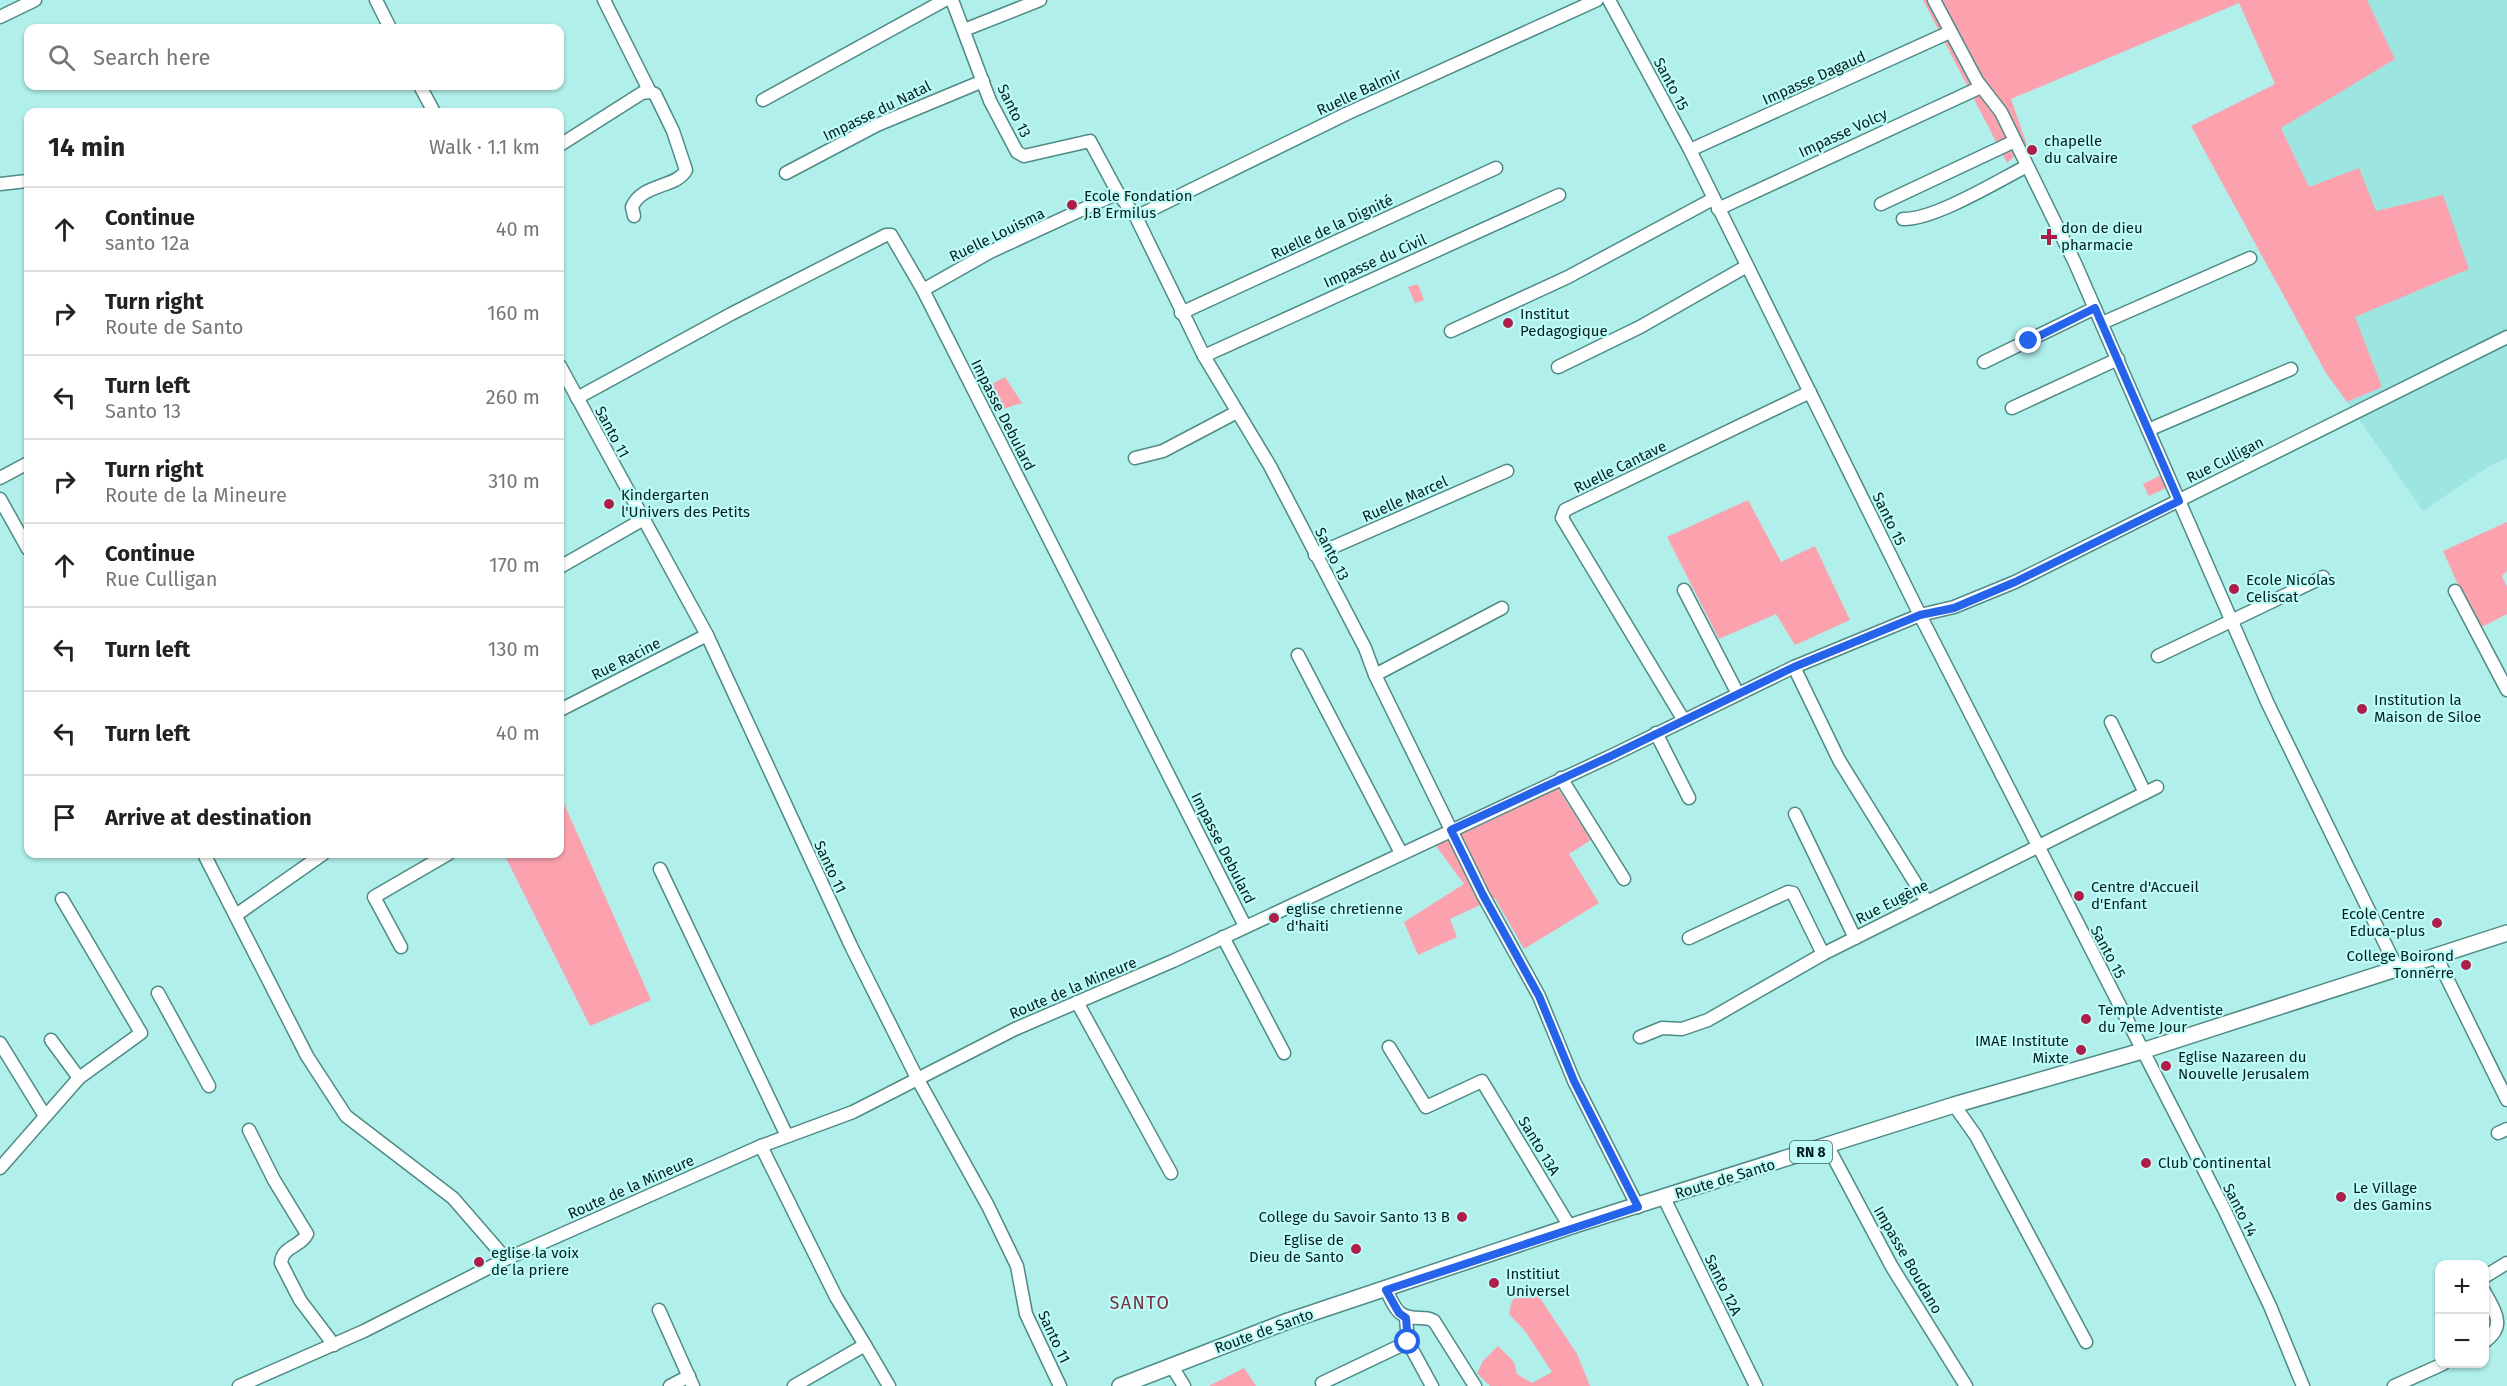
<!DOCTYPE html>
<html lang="en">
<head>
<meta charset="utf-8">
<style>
	:root { --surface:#fff; --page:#f2f2f2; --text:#222; --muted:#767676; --line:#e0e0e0 }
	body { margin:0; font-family:"Fira Sans",sans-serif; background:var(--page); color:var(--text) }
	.controls { position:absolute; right:18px; bottom:18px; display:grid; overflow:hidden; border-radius:12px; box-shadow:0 2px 4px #0004 }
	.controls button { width:54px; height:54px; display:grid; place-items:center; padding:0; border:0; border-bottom:2px solid var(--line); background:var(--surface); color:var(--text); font:30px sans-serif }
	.stop { position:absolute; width:18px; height:18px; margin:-14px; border:4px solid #2563eb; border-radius:50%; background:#fff }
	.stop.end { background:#2563eb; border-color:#fff; box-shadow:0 2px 6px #0008 }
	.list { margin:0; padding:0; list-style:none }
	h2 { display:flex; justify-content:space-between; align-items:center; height:78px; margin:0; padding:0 24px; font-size:26px }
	h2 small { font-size:20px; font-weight:400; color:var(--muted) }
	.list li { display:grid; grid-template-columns:39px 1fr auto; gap:18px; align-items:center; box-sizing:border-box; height:84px; padding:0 24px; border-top:2px solid var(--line) }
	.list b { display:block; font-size:22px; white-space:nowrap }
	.list p { margin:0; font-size:20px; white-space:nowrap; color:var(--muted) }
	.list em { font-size:20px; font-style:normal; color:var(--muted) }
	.icon { flex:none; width:33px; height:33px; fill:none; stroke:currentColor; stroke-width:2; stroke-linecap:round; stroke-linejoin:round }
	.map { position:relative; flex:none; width:2507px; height:1386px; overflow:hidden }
	.search { position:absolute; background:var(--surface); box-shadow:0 2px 4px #0004; left:24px; top:24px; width:540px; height:66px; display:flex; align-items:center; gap:15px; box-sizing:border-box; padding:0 21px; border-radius:12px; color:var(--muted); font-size:22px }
	.panel { position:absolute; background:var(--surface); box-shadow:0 2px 4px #0004; left:24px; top:108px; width:540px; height:750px; border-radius:12px }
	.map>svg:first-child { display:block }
	.built { fill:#9ce5e0 }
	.green { fill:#fca2af }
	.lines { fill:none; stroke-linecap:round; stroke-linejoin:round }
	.minor-casing { stroke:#4e8a86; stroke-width:15 }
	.major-casing { stroke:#4e8a86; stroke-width:18 }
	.minor { stroke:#fff; stroke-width:12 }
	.major { stroke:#fff; stroke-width:15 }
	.route { stroke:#2563eb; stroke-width:8 }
	.poi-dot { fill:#af1d49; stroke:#befcf7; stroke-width:2 }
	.labels { text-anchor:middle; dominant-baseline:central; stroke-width:4.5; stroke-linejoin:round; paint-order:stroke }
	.shield { fill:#befcf7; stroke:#3d615f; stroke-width:1.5 }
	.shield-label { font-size:14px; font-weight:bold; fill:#061f1e }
	.street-label { font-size:15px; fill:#061f1e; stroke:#befcf7 }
	.poi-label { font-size:15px; fill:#061f1e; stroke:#befcf7; text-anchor:start }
	.quarter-label { font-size:18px; letter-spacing:1.5px; fill:#78313f; stroke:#befcf7 }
</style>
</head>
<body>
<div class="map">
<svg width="2507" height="1386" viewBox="0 0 2507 1386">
	<rect width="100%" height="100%" fill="#b1efea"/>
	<path class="built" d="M2367,0H2507V458L2489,466L2423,511L2347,402L2382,387L2354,317L2404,294L2443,195L2376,211L2358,169L2309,188L2281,127L2395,59Z"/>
	<g class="green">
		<path d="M1923,0H2367L2395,59L2281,128L2309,187L2359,168L2376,211L2443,195L2469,269L2355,317L2382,387L2347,402L2326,373L2191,126L2275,84L2239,3L2011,99L2027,145L2007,163Z"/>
		<path d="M1418,284L1424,300L1415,303L1408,287Z"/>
		<path d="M1005,377L1022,403L1003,409L990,385Z"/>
		<path d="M2161,475L2166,488L2149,496L2143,484Z"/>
		<path d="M1748,500L1781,562L1815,546L1850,620L1795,645L1776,614L1719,639L1667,537Z"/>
		<path d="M2507,522V571L2502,576L2507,587V614L2478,629L2443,551Z"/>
		<path d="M1557,787L1591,840L1569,854L1599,903L1524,949L1495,898L1450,919L1457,937L1418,955L1404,922L1464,884L1436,846L1459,832Z"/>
		<path d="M562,799L651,1000L590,1026L504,854H560V801Z"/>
		<path d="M1528,1286L1534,1289L1577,1354L1590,1386H1490L1477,1373L1483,1361L1498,1346L1514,1362L1517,1374L1532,1383L1552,1372L1525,1331L1509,1314L1512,1301Z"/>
		<path d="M1244,1368L1256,1386H1209Z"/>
	</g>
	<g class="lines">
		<defs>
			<g id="minor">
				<path d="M376,0L390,28"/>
				<path d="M604,0L650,92"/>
				<path d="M952,0L990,101L1017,152L1024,156L1090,141L1118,193L1136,217L1204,356L1270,466L1365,648L1375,675L1483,895L1539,996L1574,1081L1638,1207"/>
				<path d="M1609,0L1690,150L1920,615L2225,1211L2270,1306L2303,1386"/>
				<path d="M1934,0L1977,81L2001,112L2075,263L2268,704L2397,968"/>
				<path d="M0,17L35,0"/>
				<path d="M964,30L1040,0"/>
				<path d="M420,86L434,112"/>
				<path d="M763,100L945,0"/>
				<path d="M560,145L642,93L650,92L655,94L673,131L686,170C677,188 642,183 632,207L634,216"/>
				<path d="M1690,150L1950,32"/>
				<path d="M786,173L877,125L983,81"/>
				<path d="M0,184L27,181"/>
				<path d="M1881,204L2015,141"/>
				<path d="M1718,209L1981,87"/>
				<path d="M1136,217L1346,114L1597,0"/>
				<path d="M1903,219C1934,220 1998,181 2027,166"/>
				<path d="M923,290L990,252L1118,193"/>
				<path d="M1181,313L1496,168"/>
				<path d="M2102,323L2250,258"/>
				<path d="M1451,331L1568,277L1713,199"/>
				<path d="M1204,356L1559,195"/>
				<path d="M1984,362L2095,308"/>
				<path d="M560,366L707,635L851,946L917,1078L988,1206L1017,1266L1026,1314L1060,1386"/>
				<path d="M1558,367L1640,327L1747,266"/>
				<path d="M577,398L731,314L886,235H891L923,290L1245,926"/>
				<path d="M2012,408L2118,359"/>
				<path d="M2148,430L2291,369"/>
				<path d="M1135,458L1163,451L1237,412"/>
				<path d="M0,478L28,463"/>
				<path d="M0,499L28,549"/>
				<path d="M1315,555L1507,471"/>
				<path d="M560,567L642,520"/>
				<path d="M1684,590L1738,694"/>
				<path d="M2455,591L2507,690"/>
				<path d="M1298,655L1401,853"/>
				<path d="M2158,656L2323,577"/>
				<path d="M1794,667L1839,760L1927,902"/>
				<path d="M1375,675L1502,608"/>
				<path d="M560,710L707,635"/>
				<path d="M1683,719L1562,518L1565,510L1810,392"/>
				<path d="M2111,722L2145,793"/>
				<path d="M1656,733L1689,798"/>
				<path d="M1561,778L1624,879"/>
				<path d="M1795,814L1855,938"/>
				<path d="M204,854L307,1056L346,1116L453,1198L506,1259"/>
				<path d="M660,869L787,1136"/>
				<path d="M236,915L323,854"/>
				<path d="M1223,937L1284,1053"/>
				<path d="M1689,938L1788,892L1793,893L1823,954"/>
				<path d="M401,947L374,897L448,854"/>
				<path d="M2436,956L2507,1100"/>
				<path d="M158,993L209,1086"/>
				<path d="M1077,1002L1171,1173"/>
				<path d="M1640,1037L1662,1028L1682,1029L1708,1020L1823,954L2157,787"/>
				<path d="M51,1040L79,1078"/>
				<path d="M0,1043L45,1116"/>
				<path d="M1389,1047L1426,1107L1482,1081L1570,1227"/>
				<path d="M1954,1105L1976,1136L2086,1342"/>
				<path d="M249,1130L274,1180L307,1234C301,1247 282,1246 281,1263L300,1300L334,1345"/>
				<path d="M2498,1133L2507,1129"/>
				<path d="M761,1146L836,1297L865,1345L794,1386"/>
				<path d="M1828,1147L1892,1267L1966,1386"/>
				<path d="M0,1168L79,1078L141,1033L62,899"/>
				<path d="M1664,1198L1756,1386"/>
				<path d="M2484,1277L2507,1263"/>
				<path d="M1386,1290C1396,1309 1397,1318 1420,1318C1426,1318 1429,1318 1434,1321L1475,1386"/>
				<path d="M2484,1291C2495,1312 2507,1326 2484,1342"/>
				<path d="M659,1310L693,1386"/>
				<path d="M1406,1318L1408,1342L1432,1386"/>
				<path d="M865,1345L889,1386"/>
				<path d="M1171,1365L1184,1386"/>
				<path d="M1322,1383L1408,1342"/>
				<path d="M239,1386L364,1331L506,1259L761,1146L853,1112L1015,1029L1173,961L1611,756L1794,667L1920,615L1954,607L2015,582L2507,337"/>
				<path d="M670,1386L689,1376"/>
				<path d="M2394,1386L2443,1364"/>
			</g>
			<path id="major" d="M1120,1386L1288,1321L1581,1223L1954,1105L2142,1051L2507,933"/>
		</defs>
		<use href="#minor" class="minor-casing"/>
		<use href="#major" class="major-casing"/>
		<use href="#minor" class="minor"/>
		<use href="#major" class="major"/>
	</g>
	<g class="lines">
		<path class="route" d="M1408,1342L1406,1318L1399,1313L1386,1290L1638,1207L1574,1081L1539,996L1483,895L1451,830L1611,756L1794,667L1920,615L1954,608L2015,582L2179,501L2095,308L2029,341"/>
	</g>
	<g class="poi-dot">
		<circle cx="2032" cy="150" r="6"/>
		<circle cx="1072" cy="205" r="6"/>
		<path d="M2046 228h6v6h6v6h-6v6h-6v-6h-6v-6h6z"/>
		<circle cx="1508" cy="323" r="6"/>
		<circle cx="609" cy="504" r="6"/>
		<circle cx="2234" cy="589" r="6"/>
		<circle cx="2362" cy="709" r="6"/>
		<circle cx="2079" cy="896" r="6"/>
		<circle cx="1274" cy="918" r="6"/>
		<circle cx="2437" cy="923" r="6"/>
		<circle cx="2466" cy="965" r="6"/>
		<circle cx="2086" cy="1019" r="6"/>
		<circle cx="2081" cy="1050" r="6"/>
		<circle cx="2166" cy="1066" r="6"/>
		<circle cx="2146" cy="1163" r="6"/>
		<circle cx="2341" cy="1197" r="6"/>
		<circle cx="1462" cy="1217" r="6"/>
		<circle cx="1356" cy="1249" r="6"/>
		<circle cx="479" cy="1262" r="6"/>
		<circle cx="1494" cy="1283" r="6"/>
	</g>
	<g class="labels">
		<rect class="shield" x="1790" y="1141" width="42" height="22" rx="4.5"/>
		<g class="shield-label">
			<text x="1811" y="1152">RN 8</text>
		</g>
		<g class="street-label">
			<text transform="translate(1814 78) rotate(-24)">Impasse Dagaud</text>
			<text transform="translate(1671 84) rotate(62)">Santo 15</text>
			<text transform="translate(1359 92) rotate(-25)">Ruelle Balmir</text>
			<text transform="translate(877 111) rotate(-26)">Impasse du Natal</text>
			<text transform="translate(1014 111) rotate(64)">Santo 13</text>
			<text transform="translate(1843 133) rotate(-25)">Impasse Volcy</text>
			<text transform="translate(1332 227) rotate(-25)">Ruelle de la Dignité</text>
			<text transform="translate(997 235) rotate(-26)">Ruelle Louisma</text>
			<text transform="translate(1375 261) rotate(-24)">Impasse du Civil</text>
			<text transform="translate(1003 415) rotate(63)">Impasse Debulard</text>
			<text transform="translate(612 432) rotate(62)">Santo 11</text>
			<text transform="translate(2225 460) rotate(-27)">Rue Culligan</text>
			<text transform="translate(1620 467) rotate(-26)">Ruelle Cantave</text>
			<text transform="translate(1405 499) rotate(-24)">Ruelle Marcel</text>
			<text transform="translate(1889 519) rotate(64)">Santo 15</text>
			<text transform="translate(1332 554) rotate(63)">Santo 13</text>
			<text transform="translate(626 659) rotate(-27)">Rue Racine</text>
			<text transform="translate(1223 848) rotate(63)">Impasse Debulard</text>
			<text transform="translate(830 867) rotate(65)">Santo 11</text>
			<text transform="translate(1892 902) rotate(-27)">Rue Eugène</text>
			<text transform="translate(2108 952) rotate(62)">Santo 15</text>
			<text transform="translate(1073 988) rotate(-23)">Route de la Mineure</text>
			<text transform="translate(1539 1146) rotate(59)">Santo 13A</text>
			<text transform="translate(1725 1179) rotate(-17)">Route de Santo</text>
			<text transform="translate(631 1187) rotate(-24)">Route de la Mineure</text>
			<text transform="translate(2240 1210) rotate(63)">Santo 14</text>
			<text transform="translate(1908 1260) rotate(60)">Impasse Boudano</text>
			<text transform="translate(1723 1285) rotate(64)">Santo 12A</text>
			<text transform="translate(1264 1331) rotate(-20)">Route de Santo</text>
			<text transform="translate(1054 1337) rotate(65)">Santo 11</text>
		</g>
		<g class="poi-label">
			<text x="2044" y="141">chapelle<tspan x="2044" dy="17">du calvaire</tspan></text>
			<text x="1084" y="196">Ecole Fondation<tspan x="1084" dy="17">J.B Ermilus</tspan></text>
			<text x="2061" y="228">don de dieu<tspan x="2061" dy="17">pharmacie</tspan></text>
			<text x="1520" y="314">Institut<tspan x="1520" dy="17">Pedagogique</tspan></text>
			<text x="621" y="495">Kindergarten<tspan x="621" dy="17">l'Univers des Petits</tspan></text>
			<text x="2246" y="580">Ecole Nicolas<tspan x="2246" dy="17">Celiscat</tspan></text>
			<text x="2374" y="700">Institution la<tspan x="2374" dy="17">Maison de Siloe</tspan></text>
			<text x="2091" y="887">Centre d'Accueil<tspan x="2091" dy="17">d'Enfant</tspan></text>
			<text x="1286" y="909">eglise chretienne<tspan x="1286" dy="17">d'haiti</tspan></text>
			<text x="2425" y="914" text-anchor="end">Ecole Centre<tspan x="2425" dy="17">Educa-plus</tspan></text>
			<text x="2454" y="956" text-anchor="end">College Boirond<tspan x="2454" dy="17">Tonnerre</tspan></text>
			<text x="2098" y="1010">Temple Adventiste<tspan x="2098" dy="17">du 7eme Jour</tspan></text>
			<text x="2069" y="1041" text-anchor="end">IMAE Institute<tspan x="2069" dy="17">Mixte</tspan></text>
			<text x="2178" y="1057">Eglise Nazareen du<tspan x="2178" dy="17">Nouvelle Jerusalem</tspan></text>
			<text x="2158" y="1163">Club Continental</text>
			<text x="2353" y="1188">Le Village<tspan x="2353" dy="17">des Gamins</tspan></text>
			<text x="1450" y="1217" text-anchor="end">College du Savoir Santo 13 B</text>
			<text x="1344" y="1240" text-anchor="end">Eglise de<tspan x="1344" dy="17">Dieu de Santo</tspan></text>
			<text x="491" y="1253">eglise la voix<tspan x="491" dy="17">de la priere</tspan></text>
			<text x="1506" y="1274">Institiut<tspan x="1506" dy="17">Universel</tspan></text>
		</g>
		<g class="quarter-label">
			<text x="1140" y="1303">SANTO</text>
		</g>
	</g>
</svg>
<div class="controls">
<button>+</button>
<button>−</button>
</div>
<div class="stop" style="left:1408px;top:1342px"></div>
<div class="stop end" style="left:2029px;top:341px"></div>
<div class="search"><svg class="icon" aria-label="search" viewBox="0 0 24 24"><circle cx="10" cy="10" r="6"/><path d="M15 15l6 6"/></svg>Search here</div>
<section class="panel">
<h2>14 min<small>Walk · 1.1 km</small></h2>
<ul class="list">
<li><svg class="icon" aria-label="ahead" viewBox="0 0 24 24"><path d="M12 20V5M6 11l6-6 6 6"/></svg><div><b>Continue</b><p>santo 12a</p></div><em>40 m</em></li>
<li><svg class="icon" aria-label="right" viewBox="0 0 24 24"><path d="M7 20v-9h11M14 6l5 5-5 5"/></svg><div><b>Turn right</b><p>Route de Santo</p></div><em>160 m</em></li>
<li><svg class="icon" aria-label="left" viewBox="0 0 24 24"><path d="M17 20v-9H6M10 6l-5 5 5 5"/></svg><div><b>Turn left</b><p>Santo 13</p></div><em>260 m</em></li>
<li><svg class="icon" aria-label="right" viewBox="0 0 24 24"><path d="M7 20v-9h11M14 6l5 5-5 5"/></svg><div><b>Turn right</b><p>Route de la Mineure</p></div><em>310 m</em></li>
<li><svg class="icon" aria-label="ahead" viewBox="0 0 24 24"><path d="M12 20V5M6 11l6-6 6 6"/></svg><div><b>Continue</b><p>Rue Culligan</p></div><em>170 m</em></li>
<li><svg class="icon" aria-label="left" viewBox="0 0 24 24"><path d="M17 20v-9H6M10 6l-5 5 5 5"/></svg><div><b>Turn left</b></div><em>130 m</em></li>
<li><svg class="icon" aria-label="left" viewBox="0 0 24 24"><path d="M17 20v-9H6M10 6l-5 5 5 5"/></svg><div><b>Turn left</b></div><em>40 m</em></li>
<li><svg class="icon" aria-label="arrive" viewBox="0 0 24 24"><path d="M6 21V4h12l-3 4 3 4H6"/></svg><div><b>Arrive at destination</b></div></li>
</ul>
</section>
</div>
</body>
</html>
